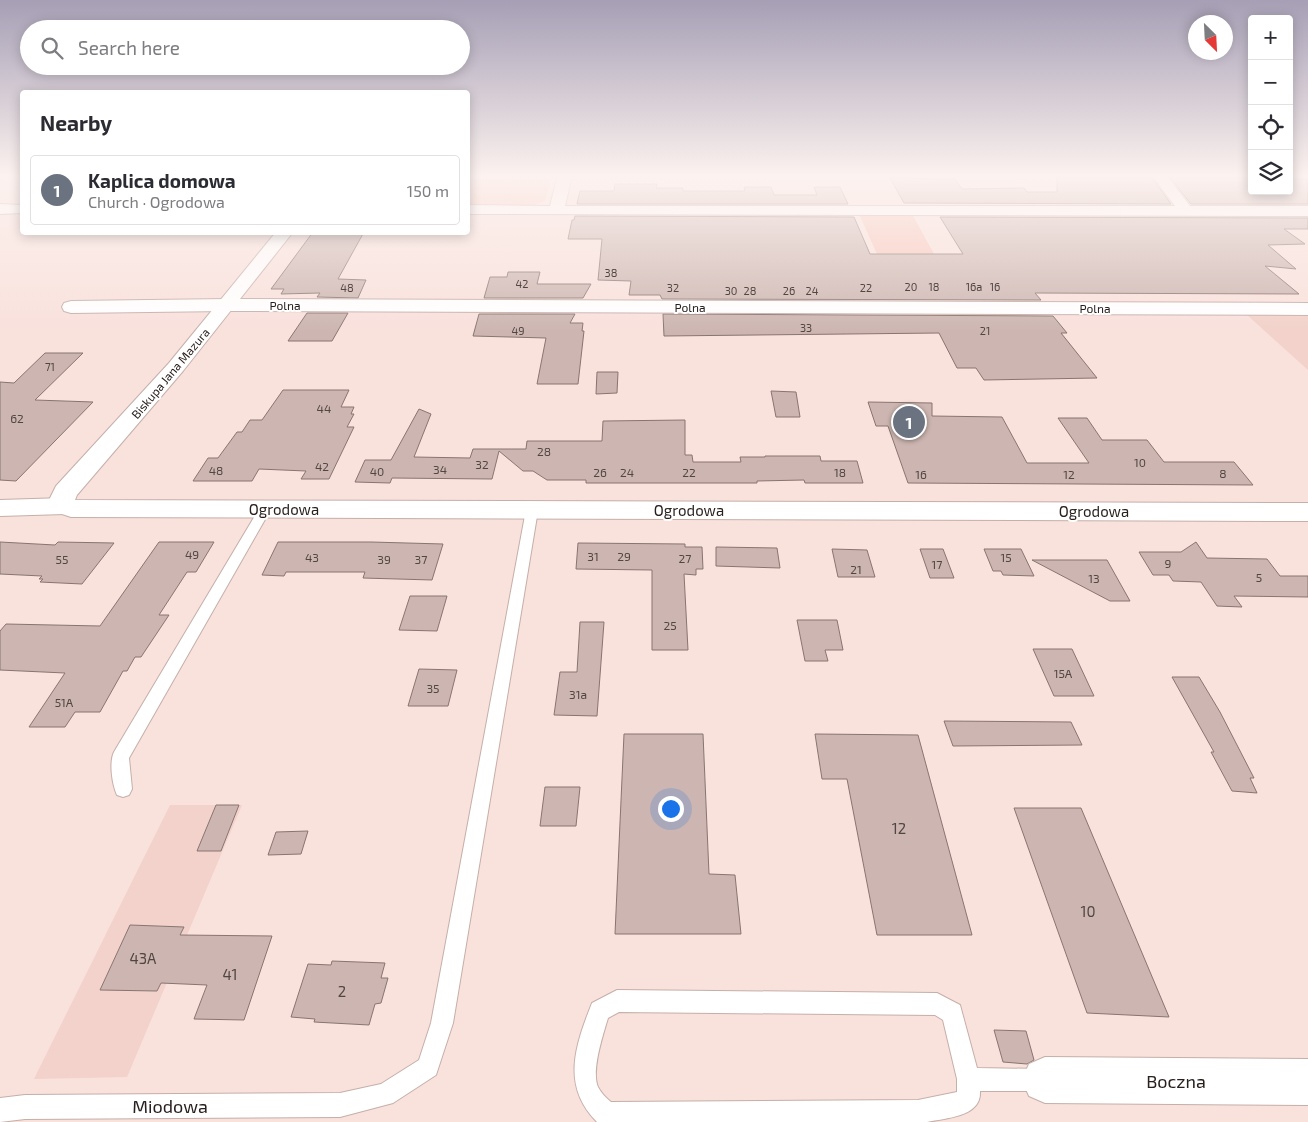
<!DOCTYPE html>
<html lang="en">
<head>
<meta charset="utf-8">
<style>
	:root { --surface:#fff; --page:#f7f7f7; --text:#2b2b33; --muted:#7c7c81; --line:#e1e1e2; --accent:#7c3aed }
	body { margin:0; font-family:"Exo 2",sans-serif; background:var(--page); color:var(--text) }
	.controls { position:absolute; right:15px; top:15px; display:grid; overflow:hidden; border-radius:5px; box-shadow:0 2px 12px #0003 }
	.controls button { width:45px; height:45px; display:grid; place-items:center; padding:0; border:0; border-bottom:1px solid var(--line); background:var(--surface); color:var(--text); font:25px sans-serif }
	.compass { position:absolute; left:1188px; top:15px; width:45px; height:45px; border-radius:50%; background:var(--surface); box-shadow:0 2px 12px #0003; rotate:156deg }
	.you { position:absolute; left:670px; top:808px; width:18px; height:18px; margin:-12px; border:4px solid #fff; border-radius:50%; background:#1a73e8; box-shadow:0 0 0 8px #1a73e833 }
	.badge { display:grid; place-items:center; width:32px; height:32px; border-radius:50%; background:var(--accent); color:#fff; font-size:16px; font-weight:700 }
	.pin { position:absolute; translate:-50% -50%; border:2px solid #fff; box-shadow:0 1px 5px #0006 }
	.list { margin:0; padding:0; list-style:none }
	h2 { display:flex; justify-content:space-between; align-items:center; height:65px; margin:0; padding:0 20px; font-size:21px }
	h2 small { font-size:16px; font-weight:400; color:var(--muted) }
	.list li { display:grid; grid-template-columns:32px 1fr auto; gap:15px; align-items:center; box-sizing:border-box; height:70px; margin:0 10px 10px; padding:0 10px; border:1px solid var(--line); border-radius:5px }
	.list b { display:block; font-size:19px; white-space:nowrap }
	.list p { margin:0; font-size:16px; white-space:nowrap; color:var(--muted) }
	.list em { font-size:16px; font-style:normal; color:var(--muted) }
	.icon { flex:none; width:28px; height:28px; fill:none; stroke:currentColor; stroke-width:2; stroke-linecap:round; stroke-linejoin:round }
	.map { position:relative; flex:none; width:1308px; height:1122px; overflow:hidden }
	.search { position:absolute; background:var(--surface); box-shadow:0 2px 12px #0003; left:20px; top:20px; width:450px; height:55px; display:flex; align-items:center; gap:12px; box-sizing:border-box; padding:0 18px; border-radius:28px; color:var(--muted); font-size:19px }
	.panel { position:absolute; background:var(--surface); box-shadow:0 2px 12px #0003; left:20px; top:90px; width:450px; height:145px; border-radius:5px }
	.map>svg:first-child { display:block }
	.built { fill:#f2d2ca }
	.green { fill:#f8c6ba }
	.building { fill:#cdb6b1; stroke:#897570 }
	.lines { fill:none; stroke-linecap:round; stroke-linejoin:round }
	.lane-casing { stroke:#c5afa9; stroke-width:2 }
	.street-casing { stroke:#c5afa9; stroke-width:2 }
	.secondary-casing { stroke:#c5afa9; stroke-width:2 }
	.lane { fill:#fff; fill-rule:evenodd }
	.street { fill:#fff; fill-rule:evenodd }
	.secondary { fill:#fff; fill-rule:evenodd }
	.labels { text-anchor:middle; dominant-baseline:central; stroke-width:4; stroke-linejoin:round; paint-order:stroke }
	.far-number-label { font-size:11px; fill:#524643 }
	.far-street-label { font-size:12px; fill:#29201e; stroke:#fff }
	.number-label { font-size:12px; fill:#524643 }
	.street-label { font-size:15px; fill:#29201e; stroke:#fff }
	.near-number-label { font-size:15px; fill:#524643 }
	.near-street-label { font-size:18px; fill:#29201e; stroke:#fff }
</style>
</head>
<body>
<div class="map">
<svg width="1308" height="1122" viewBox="0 0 1308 1122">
	<rect width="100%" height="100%" fill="#f9e1dc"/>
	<g class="built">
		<path d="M1247,315H1308V370Z"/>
		<path d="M170,805H242L127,1077L34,1079Z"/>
	</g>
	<g class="green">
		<path d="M468,175H552L545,201L534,205H468Z"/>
		<path d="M859,214H912L934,254H877Z"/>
	</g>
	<g class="building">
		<path d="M1057,175H1150L1171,204L904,203L890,178L955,179L962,189L1024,188L1027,192H1057Z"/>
		<path d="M1168,175H1238L1240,177L1252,178V191H1289V179H1308V204H1191Z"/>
		<path d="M615,184H657L656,188H683V191H745L744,187H771L774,195H817L814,187H840L848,204H577L580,191H614Z"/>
		<path d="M575,216L854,217L870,254H963L940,217L1308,218V229H1284L1305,244L1268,245L1296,269L1265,266L1299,294L1035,293L1041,300L662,299L660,295H629L631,281L598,280L602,239H568L572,220H574Z"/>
		<path d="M313,232H364L338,279L366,280L358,298L317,297L320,293L281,294L284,289H271Z"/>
		<path d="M508,272H540L537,284H591L583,298H484L490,277H507Z"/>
		<path d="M307,313H348L332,341H288Z"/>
		<path d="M479,314H575L570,323H583L582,331H584L578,384H537L546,338L473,336Z"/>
		<path d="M663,314L1053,316L1067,333H1061L1097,378L984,380L976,368H957L939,333L664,336Z"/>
		<path d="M45,353H83L35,400L93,402L16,481L0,480V382L14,383Z"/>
		<path d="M597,372H618L617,393L596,394Z"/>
		<path d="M283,390H349L341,407H354L351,414H354L347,427H354L329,479H301L306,471L259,469L252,481H193L208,458H218L237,432H242L250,420H262Z"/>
		<path d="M771,391L796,392L800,417H776Z"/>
		<path d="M868,402L932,403V416L1002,417L1027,463H1089L1058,418H1087L1102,440H1147L1164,462H1234L1253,485L908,483L888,426H876Z"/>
		<path d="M419,409L431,414L414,457L470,458L473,449H526L527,441H602L603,421L685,420V455H692L693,462H741L740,457H765V456H820L821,461H857L863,483H805L804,480L757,481V483H586V480H547L533,471H523L499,451L492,479L392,478L390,483L355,482L365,460H391Z"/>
		<path d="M0,542L55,545L58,542L114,543L82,584L40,582L43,579H39L42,576L0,574Z"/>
		<path d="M159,542H214L196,572H187L159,615H169L141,657H135L127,671H123L100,712H75L65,727H29L65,673L0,670V631L6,624L100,626Z"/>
		<path d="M278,542H371L443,544L432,580L363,578L365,572H286L284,576L262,575Z"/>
		<path d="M1196,542L1207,558L1267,559L1280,576H1308V597L1234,596L1242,607L1217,606L1201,582L1173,581L1169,575H1153L1139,552H1181Z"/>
		<path d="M578,543L685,544V547H702L703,569H696V575L684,574L688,650H652V570L576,569Z"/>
		<path d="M716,547L777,548L780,568L716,566Z"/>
		<path d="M832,549L867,550L875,577H838Z"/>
		<path d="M920,549H943L954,578H930Z"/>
		<path d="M984,549H1021L1034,576L1003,575L1001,571H993Z"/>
		<path d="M1032,560H1107L1130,601H1110Z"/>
		<path d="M410,596H447L437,631L399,630Z"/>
		<path d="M797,620H837L843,650H825L828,661H805Z"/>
		<path d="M580,622H604L597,716L554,715L560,672H577Z"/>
		<path d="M1033,649H1072L1094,696H1054Z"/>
		<path d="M419,669L457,670L448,706H408Z"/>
		<path d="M1172,677H1199L1220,712L1254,778H1250L1257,793L1232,791L1211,752H1214Z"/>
		<path d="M944,721L1071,722L1082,745L953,746Z"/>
		<path d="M624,734H703L709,874L735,875L741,934H615Z"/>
		<path d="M815,734L918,735L972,935H877L847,779H822Z"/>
		<path d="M545,787H580L576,826H540Z"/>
		<path d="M216,805H239L221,851H197Z"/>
		<path d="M1014,808H1081L1169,1017L1087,1013Z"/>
		<path d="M308,831L301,854L268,855L276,832Z"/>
		<path d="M130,925L184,927L180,935L272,936L244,1020L194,1019L207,985L161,983L157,991L100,990Z"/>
		<path d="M332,961L385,963L381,978H388L381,1003L375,1004L369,1025L314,1022L315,1019L291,1017L308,964L331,965Z"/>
		<path d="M994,1030L1026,1031L1034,1060L1027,1064L1003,1062Z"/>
	</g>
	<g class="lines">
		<defs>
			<g id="lane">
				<path d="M265,505L271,509L129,758L132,789L129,795L123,797L117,795C112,784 109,762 114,752L259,509Z"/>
				<path d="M532,506L538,510L453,1023L436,1075L393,1103L340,1117L25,1119L0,1122V1098L25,1095L340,1093L381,1084L419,1060L431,1023L526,510Z"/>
				<path d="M617,990L937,993L960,1005L977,1068L1041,1069L1049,1072L1052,1080L1049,1088L1041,1091H980C982,1117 946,1118 927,1122H597C561,1086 575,1046 592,1003ZM619,1012L935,1015L943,1020L957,1079V1092L918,1100L611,1102C606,1098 601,1093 598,1087C591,1071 603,1035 608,1018Z"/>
			</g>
			<g id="street">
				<path d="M558,175H572L565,206H1175L1152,175H1166L1190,206H1308V216L468,214V205L550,206Z"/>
				<path d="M0,204L22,205V213L0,214Z"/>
				<path d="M227,299L1308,303V315L227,311L71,313L64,311L62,307L64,303L71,301Z"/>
				<path d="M65,498L74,500L78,506L74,512L65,514L0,516V500Z"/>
				<path d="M1045,1057L1308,1059V1105L1045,1103L1029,1096L1022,1080L1029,1064Z"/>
			</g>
			<path id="secondary" d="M276,232H293L183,371L77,495L75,500L1308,503V521L71,517L56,512L49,500L56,486L169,363Z"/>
		</defs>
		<use href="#lane" class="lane-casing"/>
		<use href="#street" class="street-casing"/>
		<use href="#secondary" class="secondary-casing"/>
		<use href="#lane" class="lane"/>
		<use href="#street" class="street"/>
		<use href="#secondary" class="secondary"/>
	</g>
	<linearGradient id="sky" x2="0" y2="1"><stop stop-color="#a69fb5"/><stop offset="0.53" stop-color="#fcf2ef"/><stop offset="1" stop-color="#fcf2ef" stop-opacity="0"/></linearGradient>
	<rect width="1308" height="332" fill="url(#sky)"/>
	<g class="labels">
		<g class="far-number-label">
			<text x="611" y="272">38</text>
			<text x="522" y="283">42</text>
			<text x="911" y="286">20</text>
			<text x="934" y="286">18</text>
			<text x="974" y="286">16a</text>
			<text x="995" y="286">16</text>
			<text x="347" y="287">48</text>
			<text x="673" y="287">32</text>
			<text x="866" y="287">22</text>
			<text x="731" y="290">30</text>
			<text x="750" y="290">28</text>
			<text x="789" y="290">26</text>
			<text x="812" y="290">24</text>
			<text x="806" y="327">33</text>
			<text x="518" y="330">49</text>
			<text x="985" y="330">21</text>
			<text x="50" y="366">71</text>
		</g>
		<g class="far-street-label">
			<text x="285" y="305">Polna</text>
			<text x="690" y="307">Polna</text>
			<text x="1095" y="308">Polna</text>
			<text transform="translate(170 373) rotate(-50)">Biskupa Jana Mazura</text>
		</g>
		<g class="number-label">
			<text x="324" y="408">44</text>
			<text x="17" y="418">62</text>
			<text x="544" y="451">28</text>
			<text x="1140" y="462">10</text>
			<text x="482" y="464">32</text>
			<text x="322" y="466">42</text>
			<text x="440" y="469">34</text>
			<text x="216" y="470">48</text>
			<text x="377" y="471">40</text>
			<text x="600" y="472">26</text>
			<text x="627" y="472">24</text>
			<text x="689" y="472">22</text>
			<text x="840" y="472">18</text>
			<text x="1223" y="473">8</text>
			<text x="921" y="474">16</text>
			<text x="1069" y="474">12</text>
			<text x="192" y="554">49</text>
			<text x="593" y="556">31</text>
			<text x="624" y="556">29</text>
			<text x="312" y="557">43</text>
			<text x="1006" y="557">15</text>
			<text x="685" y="558">27</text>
			<text x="62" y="559">55</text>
			<text x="384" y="559">39</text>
			<text x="421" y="559">37</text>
			<text x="1168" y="563">9</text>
			<text x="937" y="564">17</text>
			<text x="856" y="569">21</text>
			<text x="1259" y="577">5</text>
			<text x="1094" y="578">13</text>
			<text x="670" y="625">25</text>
			<text x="1063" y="673">15A</text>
			<text x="433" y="688">35</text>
			<text x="578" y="694">31a</text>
			<text x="64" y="702">51A</text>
		</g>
		<g class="street-label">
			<text x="284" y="509">Ogrodowa</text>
			<text x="689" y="510">Ogrodowa</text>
			<text x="1094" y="511">Ogrodowa</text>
		</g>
		<g class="near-number-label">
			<text x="899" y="828">12</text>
			<text x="1088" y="911">10</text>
			<text x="143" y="958">43A</text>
			<text x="230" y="974">41</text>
			<text x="342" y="991">2</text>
		</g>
		<g class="near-street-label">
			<text x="1176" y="1081">Boczna</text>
			<text x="170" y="1106">Miodowa</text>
		</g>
	</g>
</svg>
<div class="controls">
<button>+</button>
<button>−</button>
<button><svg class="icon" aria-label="locate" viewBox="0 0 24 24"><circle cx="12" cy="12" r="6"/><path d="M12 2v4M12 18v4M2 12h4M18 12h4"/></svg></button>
<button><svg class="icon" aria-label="layers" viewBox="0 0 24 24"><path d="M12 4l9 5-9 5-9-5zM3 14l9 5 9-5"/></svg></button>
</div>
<svg class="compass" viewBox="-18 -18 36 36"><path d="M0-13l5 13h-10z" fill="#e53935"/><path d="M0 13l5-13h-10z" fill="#7c7c81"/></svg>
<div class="you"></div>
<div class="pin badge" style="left:909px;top:422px;background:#6b7280">1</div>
<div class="search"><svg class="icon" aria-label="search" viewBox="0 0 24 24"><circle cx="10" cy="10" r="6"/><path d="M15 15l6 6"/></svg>Search here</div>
<section class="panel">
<h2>Nearby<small></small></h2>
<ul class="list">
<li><span class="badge" style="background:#6b7280">1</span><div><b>Kaplica domowa</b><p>Church · Ogrodowa</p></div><em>150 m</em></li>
</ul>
</section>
</div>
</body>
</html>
